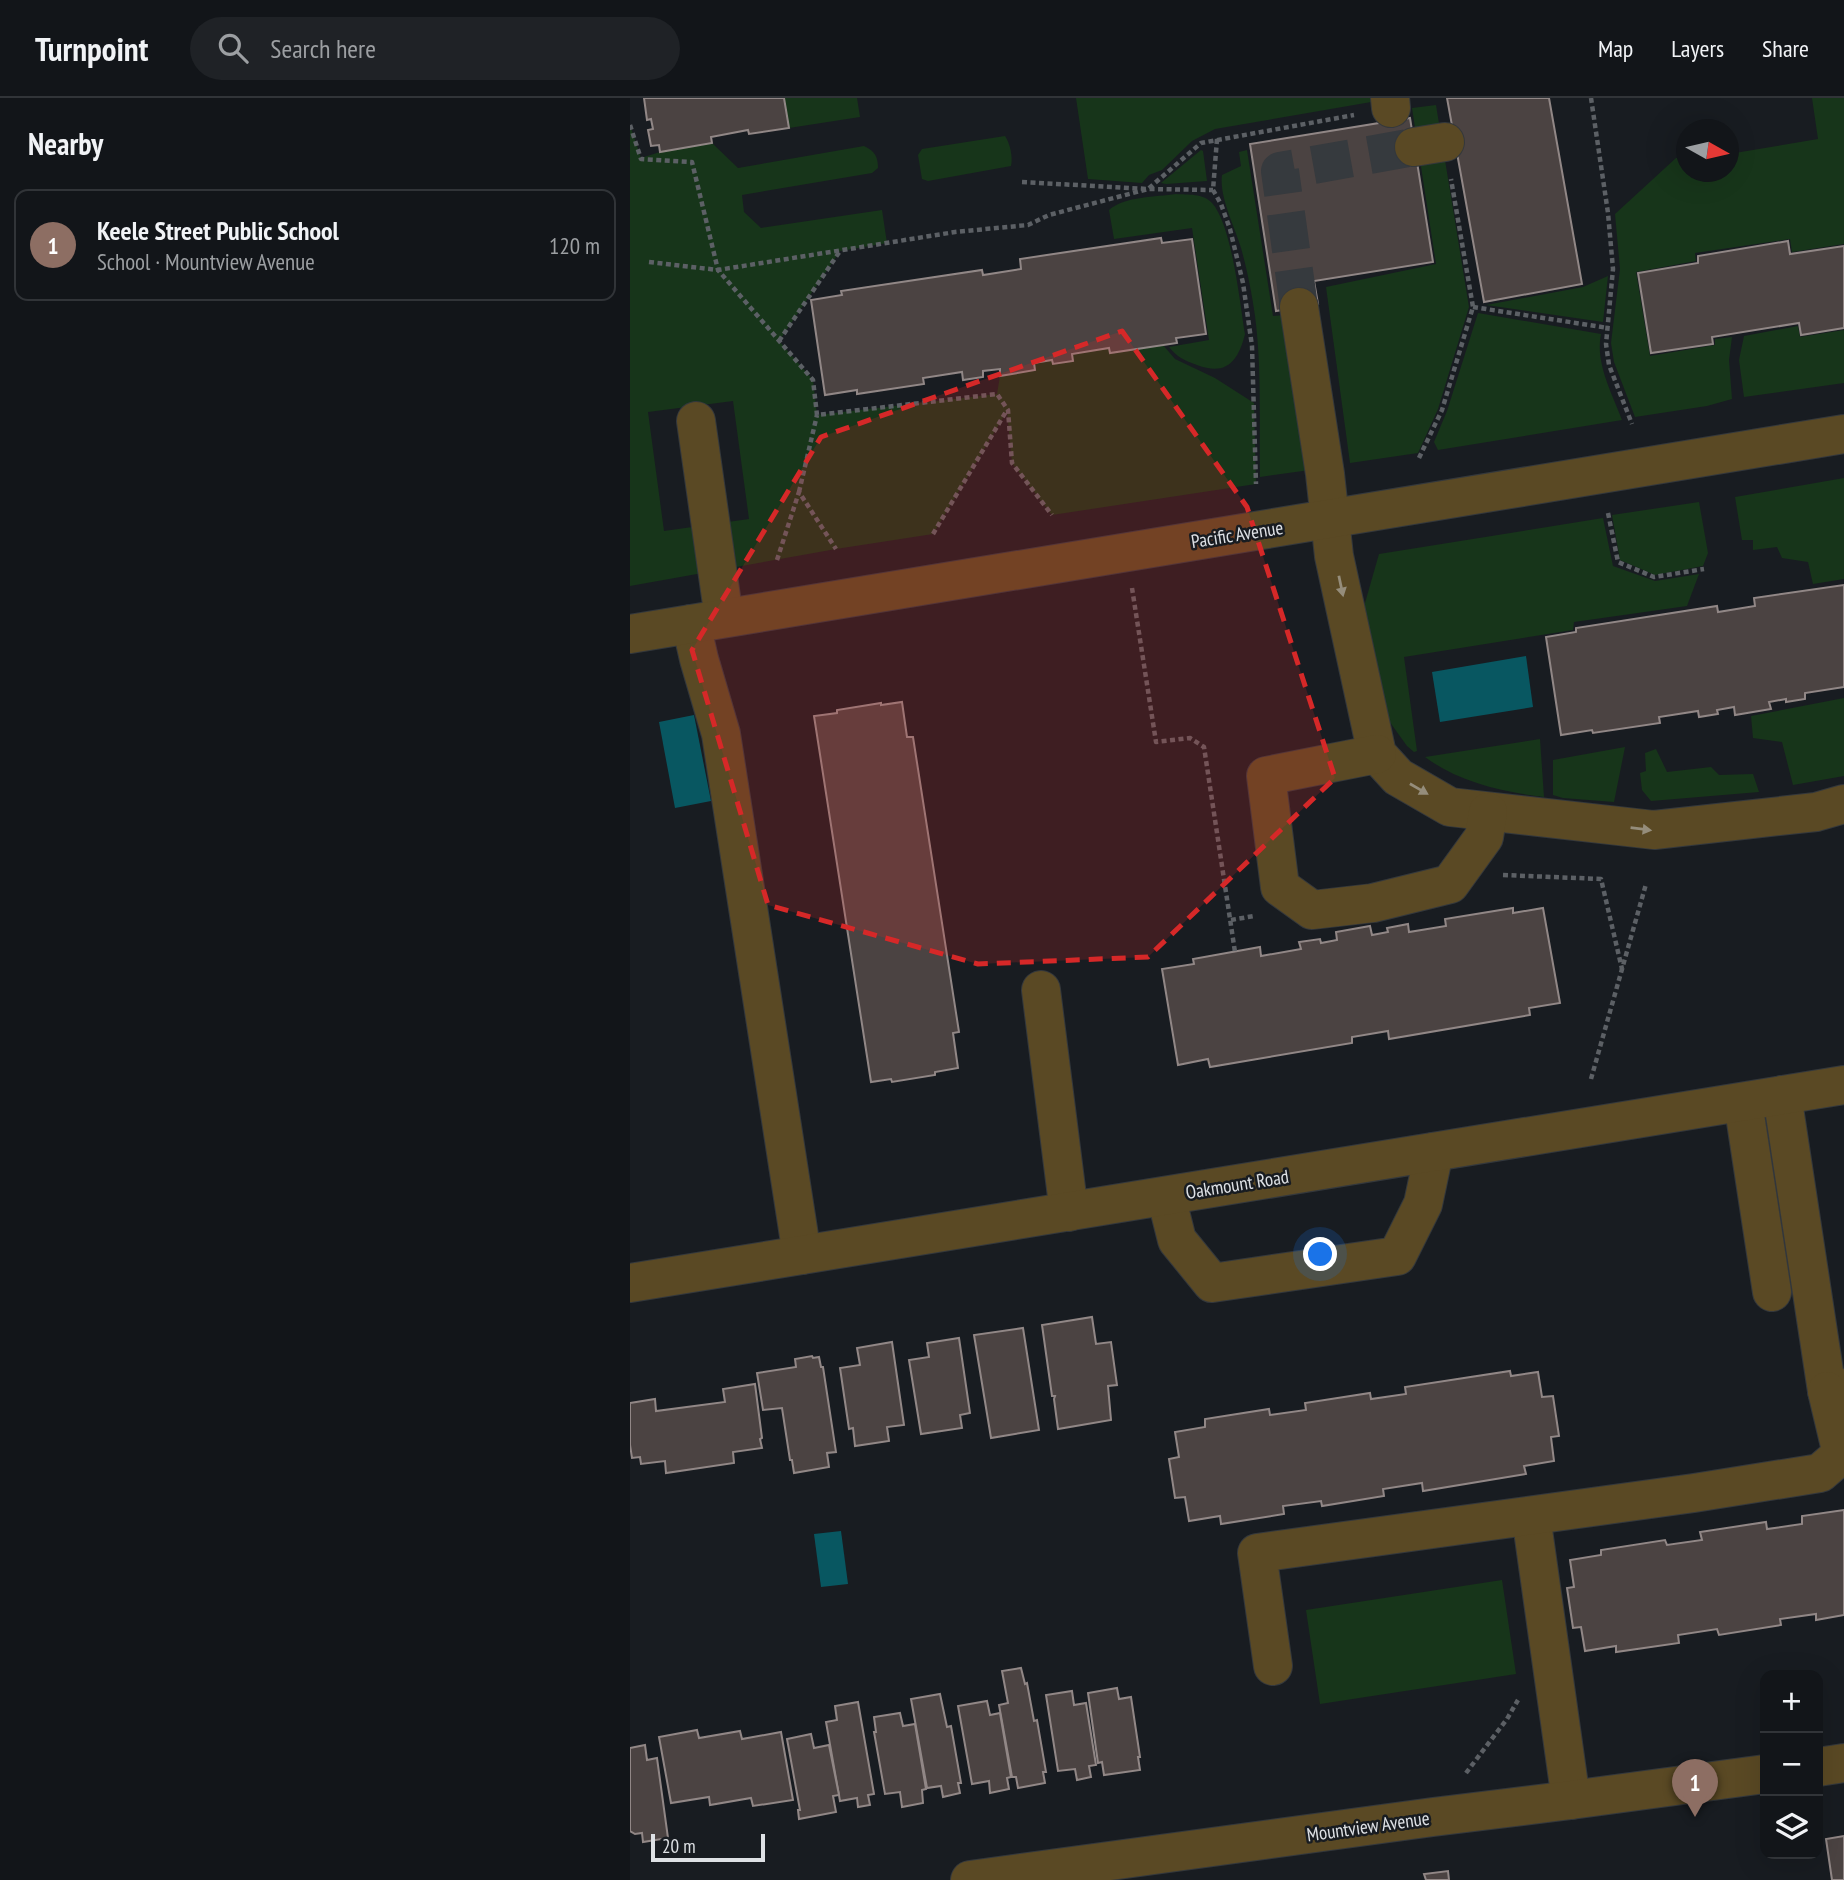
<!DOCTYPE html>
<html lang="en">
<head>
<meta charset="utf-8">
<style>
	:root { --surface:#121519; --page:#1f2226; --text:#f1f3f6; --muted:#9c9fa2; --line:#313438; --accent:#2563eb }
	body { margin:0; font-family:"PT Sans Narrow",sans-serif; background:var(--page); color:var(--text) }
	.controls { position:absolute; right:21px; bottom:21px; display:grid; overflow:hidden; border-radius:14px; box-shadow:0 7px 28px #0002 }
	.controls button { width:63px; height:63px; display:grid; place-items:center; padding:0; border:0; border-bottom:2px solid var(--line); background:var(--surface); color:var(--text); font:35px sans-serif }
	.compass { position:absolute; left:1046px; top:21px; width:63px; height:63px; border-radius:50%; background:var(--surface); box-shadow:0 7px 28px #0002; rotate:98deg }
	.scale { position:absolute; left:21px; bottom:18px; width:114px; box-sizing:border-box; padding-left:7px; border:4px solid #dee1e5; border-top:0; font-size:19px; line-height:24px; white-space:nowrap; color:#dee1e5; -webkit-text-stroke:5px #181c21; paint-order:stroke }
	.you { position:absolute; left:691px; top:1157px; width:24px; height:24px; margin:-18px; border:5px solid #fff; border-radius:50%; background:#1a73e8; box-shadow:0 0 0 10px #1a73e833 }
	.badge { display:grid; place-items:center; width:46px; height:46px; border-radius:50%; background:var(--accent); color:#fff; font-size:23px; font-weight:700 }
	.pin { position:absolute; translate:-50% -58px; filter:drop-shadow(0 2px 4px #0008) }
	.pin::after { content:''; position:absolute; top:37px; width:24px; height:21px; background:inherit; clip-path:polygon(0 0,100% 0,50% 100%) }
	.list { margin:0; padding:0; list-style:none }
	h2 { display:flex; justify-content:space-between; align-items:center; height:91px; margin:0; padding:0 28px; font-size:30px }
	h2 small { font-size:23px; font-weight:400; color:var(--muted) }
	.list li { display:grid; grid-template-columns:46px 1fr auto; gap:21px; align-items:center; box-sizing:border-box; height:112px; margin:0 14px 14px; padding:0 14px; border:2px solid var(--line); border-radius:14px }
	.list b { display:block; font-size:26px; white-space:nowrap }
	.list p { margin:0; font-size:23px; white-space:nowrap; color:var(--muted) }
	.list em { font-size:23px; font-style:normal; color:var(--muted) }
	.icon { flex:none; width:38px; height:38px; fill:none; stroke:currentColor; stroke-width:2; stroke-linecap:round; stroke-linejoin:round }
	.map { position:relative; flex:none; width:1214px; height:1782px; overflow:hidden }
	header { display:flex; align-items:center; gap:42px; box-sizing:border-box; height:98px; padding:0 35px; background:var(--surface); border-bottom:2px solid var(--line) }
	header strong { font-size:33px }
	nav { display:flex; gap:38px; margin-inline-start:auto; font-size:24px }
	.search { width:490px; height:63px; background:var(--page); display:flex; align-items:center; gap:18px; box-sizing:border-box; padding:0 24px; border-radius:38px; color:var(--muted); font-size:26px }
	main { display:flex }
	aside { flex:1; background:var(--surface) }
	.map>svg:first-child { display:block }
	.green { fill:#17351a; fill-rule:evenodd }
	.water { fill:#085761 }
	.building { fill:#4b4342; stroke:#918786; stroke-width:2 }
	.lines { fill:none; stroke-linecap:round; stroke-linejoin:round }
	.minor-tunnel { stroke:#363a3e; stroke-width:38; stroke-dasharray:38 19; stroke-linecap:butt }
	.minor-casing { stroke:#34383c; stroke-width:40 }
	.path { stroke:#5c6065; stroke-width:4.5; stroke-dasharray:5 3.5; stroke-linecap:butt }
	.minor { stroke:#5a4924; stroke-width:38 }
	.oneway { fill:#958d7b }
	.marked { fill:#d62828; fill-opacity:0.2; stroke:#d62828; stroke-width:5; stroke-dasharray:14 9; stroke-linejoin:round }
	.labels { text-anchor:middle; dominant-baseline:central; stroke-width:5; stroke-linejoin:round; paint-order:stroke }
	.street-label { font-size:19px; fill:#dee1e5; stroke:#181c21 }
</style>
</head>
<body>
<header>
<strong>Turnpoint</strong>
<div class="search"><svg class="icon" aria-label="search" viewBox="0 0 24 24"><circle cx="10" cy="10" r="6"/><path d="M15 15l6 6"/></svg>Search here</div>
<nav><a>Map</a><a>Layers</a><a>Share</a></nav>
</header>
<main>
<aside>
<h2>Nearby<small></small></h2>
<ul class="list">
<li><span class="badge" style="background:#8d6e63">1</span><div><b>Keele Street Public School</b><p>School · Mountview Avenue</p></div><em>120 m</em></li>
</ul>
</aside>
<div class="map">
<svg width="1214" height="1782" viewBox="0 0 1214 1782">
	<rect width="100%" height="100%" fill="#181c21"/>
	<g class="green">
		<path d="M154,0H227L230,19L159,30Z"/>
		<path d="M446,0H747V3L585,31L562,43L532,72L519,77L512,85L458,81Z"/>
		<path d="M1182,0H1214V146L1162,154L1160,141L1065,155L1066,163L1006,174L1020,258L1085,247V241L1102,239L1099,262L1102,301L1077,308L1005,319L984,264L981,245L990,171L985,116L1046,60L1056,59V74H1098L1099,56L1188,41Z"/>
		<path d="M806,7L839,209L808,311L788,355L720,365L696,189L806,166L782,10Z"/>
		<path d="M0,27L11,60L30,54L82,45L108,70L234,48C245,53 248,59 248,70L242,75L112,97L114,114L131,130L252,112L257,145L210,153L149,243L183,282L187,317L367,296L370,278L405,272L404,265L422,262L442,256L479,250L480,255L533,247L545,261L585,280L624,305L626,386L422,417L382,365L377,313L303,436L206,451L0,488ZM103,303L119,421L34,433L18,314Z"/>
		<path d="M375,38C380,45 383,59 381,68L298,83L292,81L288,57L292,51Z"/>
		<path d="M571,52L573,53L577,83L536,86L531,85Z"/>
		<path d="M617,52L643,218L656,217L680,372L630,379C629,326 632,271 625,218C622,196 617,171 611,150C605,129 589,99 592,77L611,68L609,54Z"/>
		<path d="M546,96C558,97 573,95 582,105C602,127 610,206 615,236C608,264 596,278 567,267C554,262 548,260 539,249L579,242L562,130L484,141L479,112C495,98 526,99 546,96Z"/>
		<path d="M978,178L973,224L856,207L953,189Z"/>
		<path d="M848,215L971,236C965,265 982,295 992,322L808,352L804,344L817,313Z"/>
		<path d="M1168,228L1170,239L1214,232V285L1114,299L1109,262L1114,238Z"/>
		<path d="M1214,380V481L1183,486L1178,464L1152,460L1147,449L1123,452V442H1112L1105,399Z"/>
		<path d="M1069,404L1078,455L1073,468L1025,477L990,462L982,417Z"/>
		<path d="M973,420L983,468L1025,483L1069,476L1057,508L944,524L943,532L774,559L787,653L784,654L777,648L754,616L733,540L735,505L749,456Z"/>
		<path d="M1214,600V678L1163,687L1152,644L1123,640L1121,618Z"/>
		<path d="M910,641L914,699C873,694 828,684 795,659Z"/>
		<path d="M995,649L984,704L933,700L923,697V662Z"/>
		<path d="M1026,651L1037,674L1081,669L1089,677L1123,676L1129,694L1021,703L1012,692L1010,675L1016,673L1015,655Z"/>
		<path d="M872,1482L886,1576L690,1606L676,1512Z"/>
	</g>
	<g class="water">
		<path d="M896,558L903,609L810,624L802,574Z"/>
		<path d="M64,617L81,703L45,710L29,624Z"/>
		<path d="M211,1433L218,1486L191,1489L184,1436Z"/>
	</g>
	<g class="building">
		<path d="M14,0H154L159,30L119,36L118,32L81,39L82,45L30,54L29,47L21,48L18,32L23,31L21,21L17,22Z"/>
		<path d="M817,0H919L952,186L854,204Z"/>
		<path d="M780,20L803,164L684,183L688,206L646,213L620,46Z"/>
		<path d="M531,140L532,145L562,141L576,236L546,240L547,245L480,255L479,250L442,256L443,263L423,266L422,262L404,265L405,272L370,278V271L353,273V279L333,282L332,274L293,280L294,286L227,296V292L195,297L181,202L212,197L211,193L352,172L353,177L391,171L390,161Z"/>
		<path d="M1158,143L1160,156L1214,148V230L1171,237L1169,225L1082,239L1083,246L1021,255L1008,175L1068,165V158Z"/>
		<path d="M1214,487V589L1175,595V601L1156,604V601L1139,604L1141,611L1105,617L1104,609L1087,612L1088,616L1069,619L1068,613L1029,619L1030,625L963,635L962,632L931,637L916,539L946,534V530L1087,508L1088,514L1125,508L1124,500Z"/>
		<path d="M272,604L277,639H283L329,934L323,935L328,970L305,974V977L262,984L261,981L241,984L184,618L207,615V612L251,605V607Z"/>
		<path d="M883,810V815L913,810L930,905L899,910L900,917L759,941L758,933L722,939V945L580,969L578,961L548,967L532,871L564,866L563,861L630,849L631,858L671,851L669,844L690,841L691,845L707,842L706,834L740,828L742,837L758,834L757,830L778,826L779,834L816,828L815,821Z"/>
		<path d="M462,1219L466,1246L481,1244L487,1287L478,1288L481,1322L428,1331L424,1301L425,1298H422L412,1227Z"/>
		<path d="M393,1230L409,1332L361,1340L344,1237Z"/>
		<path d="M329,1240L340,1315L330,1317L332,1330L291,1336L279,1262L299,1259L297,1245Z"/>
		<path d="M262,1244L274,1327L257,1329L259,1343L225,1348L223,1330L219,1331L210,1270L230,1267L227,1250Z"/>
		<path d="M182,1258L183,1260L189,1259L191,1269H193L206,1354L197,1355L199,1369L164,1375L162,1362H160L152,1310L133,1312L127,1275L166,1269L165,1261Z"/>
		<path d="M880,1273L881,1278L908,1274L912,1299L923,1298L929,1338L921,1339L924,1363L894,1368L896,1376L793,1393L792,1385L753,1391L754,1398L692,1408L691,1403L653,1408L654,1416L591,1426L590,1418L559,1423L555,1399L545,1400L539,1361L549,1359L545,1334L575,1329V1321L639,1311L640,1317L676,1312L675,1305L740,1295L741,1301L776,1296L775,1289Z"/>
		<path d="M125,1286L132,1340L130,1341L132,1350L103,1354L104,1365L36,1375L35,1363L11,1366L10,1359L2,1360L0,1347V1305L25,1301L26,1313L95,1304L93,1291Z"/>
		<path d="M1214,1412V1517L1186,1522V1516L1150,1521L1151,1527L1089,1537L1087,1531L1048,1537L1049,1545L986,1554V1548L955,1553L951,1529L943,1530L937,1490L944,1489L940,1462L971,1457V1452L1035,1442L1037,1447L1072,1442L1070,1434L1136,1424L1137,1431L1172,1426V1418Z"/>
		<path d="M391,1570L395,1586L397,1585L404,1623L407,1622L416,1674H413L415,1685L388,1690L386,1679H382L369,1607L378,1605L372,1573Z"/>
		<path d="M487,1590L489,1601L501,1599L510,1659H508L510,1672L474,1677L472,1664L468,1665L458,1595Z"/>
		<path d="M442,1593L444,1607L456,1605L466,1667L459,1668L461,1679L447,1682L445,1671L428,1673L416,1597Z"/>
		<path d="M310,1596L317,1629L321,1628L331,1685H328L330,1695L313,1699L311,1688L297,1690L281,1601Z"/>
		<path d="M357,1603L360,1617L370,1615L381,1679L377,1680L379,1691L360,1695L359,1683L342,1686L328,1608Z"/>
		<path d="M228,1604L244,1696L238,1697L240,1707L228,1709L227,1700L210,1703L196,1624L207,1622L205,1608Z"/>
		<path d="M270,1615L273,1628L285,1626L296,1691L292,1692L293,1705L272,1709L270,1694L255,1696L244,1634H246L244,1619Z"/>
		<path d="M67,1632L69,1640L110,1633L112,1641L151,1634L163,1702L123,1708L121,1700L80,1707L79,1699L41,1705L29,1639Z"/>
		<path d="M181,1636L184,1650L199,1647L209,1697L203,1698L206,1714L169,1721L168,1712H170L157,1641Z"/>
		<path d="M15,1647L17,1662L27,1660L38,1740L13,1744L12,1735L5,1736L0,1733V1650Z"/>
		<path d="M1214,1738V1782H1202L1196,1741Z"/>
		<path d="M818,1773L819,1782H796L794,1776Z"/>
	</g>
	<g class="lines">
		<path class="minor-tunnel" d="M669,209L650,73L784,49"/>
		<defs>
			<g id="minor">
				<path d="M760,0L761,10"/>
				<path d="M784,49L815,44"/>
				<path d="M669,209L695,376L704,458L747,656L768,679L820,709L1024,732L1186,714L1214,706"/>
				<path d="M66,323L94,520"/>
				<path d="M61,526L69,561L91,636L172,1157"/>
				<path d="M0,536L1214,336"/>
				<path d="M747,656L636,678L650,789L682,812L743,805L820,786L854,739L858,714"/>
				<path d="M411,892L439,1114"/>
				<path d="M1152,997L1197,1293L1214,1290"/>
				<path d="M1113,1004L1142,1194"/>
				<path d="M536,1098L547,1142L582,1185L767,1158L793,1106L804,1054"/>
				<path d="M0,1185L1214,987"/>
				<path d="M901,1418L941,1702"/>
				<path d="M643,1568L627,1455L1064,1395L1190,1375L1212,1356L1197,1293"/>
				<path d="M1188,1669L1214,1665"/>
				<path d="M340,1782L803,1719L941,1702L1135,1676"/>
			</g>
		</defs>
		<use href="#minor" class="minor-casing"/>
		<g class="path">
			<path d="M961,0L978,115L983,171L976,246L979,267L1002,326"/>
			<path d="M0,27L11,61L62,64L88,172L183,282L187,317L367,296L378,312L382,365L422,417"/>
			<path d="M587,41L583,92L591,106L600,131L613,185L622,248L626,386"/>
			<path d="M392,84L518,91L571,45L724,17"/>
			<path d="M19,164L88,172L325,134L398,127L419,117L518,91L583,92"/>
			<path d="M843,209L978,230"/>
			<path d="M149,243L210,153"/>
			<path d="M789,360L812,312L843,209L821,81"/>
			<path d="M169,394L187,317"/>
			<path d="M978,415L988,464L1024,479L1074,471"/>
			<path d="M303,436L377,312"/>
			<path d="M147,462L169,394L206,451"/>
			<path d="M502,490L526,644L560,640L574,649L605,854"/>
			<path d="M873,777L971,781L992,871"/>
			<path d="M601,822L624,818"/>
			<path d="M961,981L1016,786"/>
			<path d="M836,1675L877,1621L888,1602"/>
		</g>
		<use href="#minor" class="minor"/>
	</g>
	<defs><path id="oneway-solid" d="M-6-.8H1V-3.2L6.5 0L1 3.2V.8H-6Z" transform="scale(1.75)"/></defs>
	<g class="oneway">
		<use href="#oneway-solid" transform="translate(711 488) rotate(78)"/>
		<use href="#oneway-solid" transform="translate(789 691) rotate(30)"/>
		<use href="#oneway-solid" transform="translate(1011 731) rotate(7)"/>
	</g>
	<path class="marked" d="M492,233L617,409L705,680L518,859L348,866L138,807L62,552L191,339Z"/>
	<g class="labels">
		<g class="street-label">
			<text transform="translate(607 436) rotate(-9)">Pacific Avenue</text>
			<text transform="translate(607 1086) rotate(-9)">Oakmount Road</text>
			<text transform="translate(738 1728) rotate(-8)">Mountview Avenue</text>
		</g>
	</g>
</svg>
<div class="controls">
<button>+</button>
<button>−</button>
<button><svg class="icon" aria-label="layers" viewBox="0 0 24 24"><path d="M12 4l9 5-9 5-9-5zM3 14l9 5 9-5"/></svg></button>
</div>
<svg class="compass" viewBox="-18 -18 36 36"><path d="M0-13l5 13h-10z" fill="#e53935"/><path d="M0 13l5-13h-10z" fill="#9c9fa2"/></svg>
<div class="scale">20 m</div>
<div class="you"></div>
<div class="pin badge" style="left:1065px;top:1719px;background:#8d6e63">1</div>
</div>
</main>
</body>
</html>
